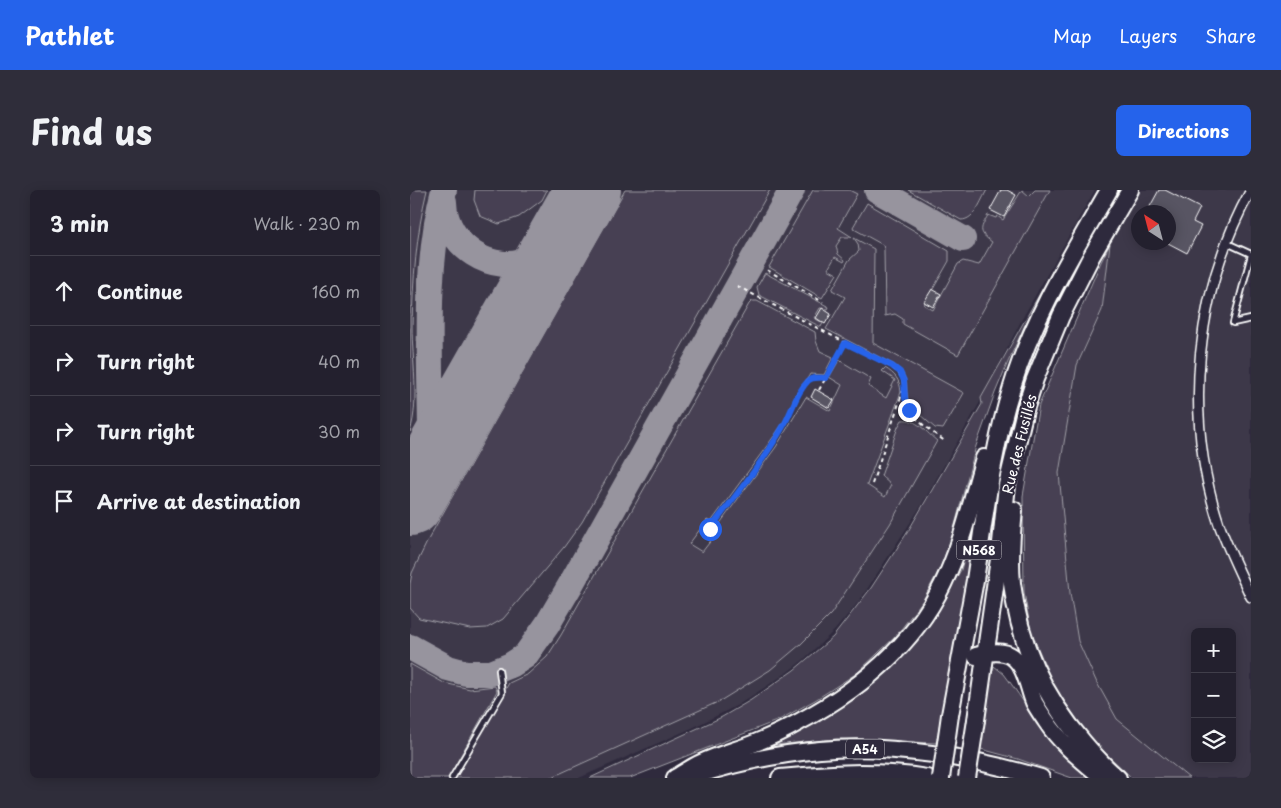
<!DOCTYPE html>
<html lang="en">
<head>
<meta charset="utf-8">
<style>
	:root { --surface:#23202e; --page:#2f2d3a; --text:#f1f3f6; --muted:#a3a3aa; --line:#403e4a; --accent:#2563eb }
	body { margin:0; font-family:"Playpen Sans",sans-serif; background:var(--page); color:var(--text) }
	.controls { position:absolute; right:15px; bottom:15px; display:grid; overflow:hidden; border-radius:8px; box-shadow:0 2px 12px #0003 }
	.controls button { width:45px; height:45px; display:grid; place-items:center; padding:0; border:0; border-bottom:1px solid var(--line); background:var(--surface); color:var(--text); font:25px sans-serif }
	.compass { position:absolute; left:721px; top:15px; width:45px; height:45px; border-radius:50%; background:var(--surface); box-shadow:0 2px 12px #0003; rotate:324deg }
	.stop { position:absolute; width:15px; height:15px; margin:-11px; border:4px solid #2563eb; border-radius:50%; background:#fff }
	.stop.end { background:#2563eb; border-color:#fff; box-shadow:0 1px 5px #0008 }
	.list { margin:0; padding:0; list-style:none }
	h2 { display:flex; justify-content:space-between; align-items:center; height:65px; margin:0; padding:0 20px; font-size:21px }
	h2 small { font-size:16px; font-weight:400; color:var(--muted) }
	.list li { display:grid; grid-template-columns:32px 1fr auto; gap:15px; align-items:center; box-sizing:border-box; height:70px; padding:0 20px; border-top:1px solid var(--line) }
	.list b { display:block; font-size:19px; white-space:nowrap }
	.list em { font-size:16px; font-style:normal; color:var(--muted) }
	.icon { flex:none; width:28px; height:28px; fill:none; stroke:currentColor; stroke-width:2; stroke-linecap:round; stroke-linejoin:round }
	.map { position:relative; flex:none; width:841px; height:588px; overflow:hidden; border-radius:8px }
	header { display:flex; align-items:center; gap:30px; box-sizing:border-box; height:70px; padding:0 25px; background:var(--accent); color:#fff }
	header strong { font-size:24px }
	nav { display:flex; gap:28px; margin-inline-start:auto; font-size:18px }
	.intro { display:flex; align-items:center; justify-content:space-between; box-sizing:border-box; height:120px; padding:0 30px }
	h1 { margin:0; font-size:35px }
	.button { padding:12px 22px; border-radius:8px; background:var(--accent); color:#fff; font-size:18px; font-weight:700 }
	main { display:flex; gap:30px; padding:0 30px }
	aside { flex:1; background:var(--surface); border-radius:8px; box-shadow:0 2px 12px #0003 }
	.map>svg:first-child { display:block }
	.built { fill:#3c3749; fill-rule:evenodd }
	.green { fill:#464152; stroke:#a2a0a8 }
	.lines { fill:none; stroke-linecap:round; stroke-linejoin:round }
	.taxiway { stroke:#97949e; stroke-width:26 }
	.runway { stroke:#97949e; stroke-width:66 }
	.building { fill:#595564; stroke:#fff }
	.lane-casing { stroke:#fff; stroke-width:8 }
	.street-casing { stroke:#fff; stroke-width:12 }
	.highway-casing { stroke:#fff; stroke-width:20 }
	.path { stroke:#fff; stroke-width:2; stroke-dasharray:4 4; stroke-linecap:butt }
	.lane { stroke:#2f2a3d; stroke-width:4.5 }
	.street { stroke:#2f2a3d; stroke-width:9 }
	.highway { stroke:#2f2a3d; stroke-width:16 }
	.highway-bridge-casing { stroke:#fff; stroke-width:20; stroke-linecap:butt }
	.highway-bridge { stroke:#2f2a3d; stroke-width:16 }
	.route { stroke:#2563eb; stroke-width:6 }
	.labels { text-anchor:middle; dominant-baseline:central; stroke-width:4; stroke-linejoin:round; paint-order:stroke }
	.shield { fill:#2f2a3d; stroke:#c1bfc5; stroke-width:1 }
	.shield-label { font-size:12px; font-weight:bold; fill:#fff }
	.street-label { font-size:14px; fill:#fff; stroke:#2f2a3d }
</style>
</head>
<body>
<header>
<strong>Pathlet</strong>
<nav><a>Map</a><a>Layers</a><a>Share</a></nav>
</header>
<div class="intro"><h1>Find us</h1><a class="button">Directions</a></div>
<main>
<aside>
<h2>3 min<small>Walk · 230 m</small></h2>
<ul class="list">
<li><svg class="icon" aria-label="ahead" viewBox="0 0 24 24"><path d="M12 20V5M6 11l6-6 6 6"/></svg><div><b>Continue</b></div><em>160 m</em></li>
<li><svg class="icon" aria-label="right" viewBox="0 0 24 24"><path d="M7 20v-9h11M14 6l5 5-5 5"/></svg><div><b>Turn right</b></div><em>40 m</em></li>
<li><svg class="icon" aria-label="right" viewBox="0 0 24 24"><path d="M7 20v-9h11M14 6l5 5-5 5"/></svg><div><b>Turn right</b></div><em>30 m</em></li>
<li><svg class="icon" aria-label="arrive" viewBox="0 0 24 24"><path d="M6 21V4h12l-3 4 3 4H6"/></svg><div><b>Arrive at destination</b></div></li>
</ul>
</aside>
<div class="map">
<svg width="841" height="588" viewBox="0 0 841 588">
	<rect width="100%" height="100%" fill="#2f2a3d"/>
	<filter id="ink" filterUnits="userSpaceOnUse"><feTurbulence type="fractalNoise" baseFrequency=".02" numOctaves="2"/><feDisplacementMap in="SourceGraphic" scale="10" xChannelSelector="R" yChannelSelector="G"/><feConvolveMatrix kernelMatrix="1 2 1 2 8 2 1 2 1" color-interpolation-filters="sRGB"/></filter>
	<g filter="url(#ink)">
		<g class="built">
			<path d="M0,0H685L612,129L570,212L511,316L450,410L425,440L392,471L375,484L328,515L282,538L169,588H0Z"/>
			<path d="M732,0H841V588H779L707,529L687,493L668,451L660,403L649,283L667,175L692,120L700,54ZM728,22H758V52H728ZM785,442H822V569H785Z"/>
		</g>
		<g class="green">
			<path d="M0,0H17C6,45 3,90 2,136C2,171 10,208 0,242Z"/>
			<path d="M65,0H137L132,10L109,27L89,34L70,26L64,10Z"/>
			<path d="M215,0H360L172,332L154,357L93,429L77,438L60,439L9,428L0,418V394L2,383L19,348Z"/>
			<path d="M403,0H439L447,4L428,38L442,47H432L426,56L428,64L435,70L434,72L425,67L418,79L427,84L412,108L359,77Z"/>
			<path d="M498,0H577C571,10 565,30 551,30Z"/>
			<path d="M612,0L619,6L625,0H640L548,165L493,134V129L485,124L475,126L474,59L473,55L444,39L443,37L457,13L539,61V71L514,115L523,120L548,74L553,71L569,75L582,52C567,42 571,38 578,25L586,28L587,26L593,30Z"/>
			<path d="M688,0H691L614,137L598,172L585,203L566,256L542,346L531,376L513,410L486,446L447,483L405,510L369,530L220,588H180L312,527L341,510L384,480L423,447L461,398L497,343L572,214L571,208Z"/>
			<path d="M444,48L464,59L463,153L554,203L533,239L525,238L500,216C492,198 503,190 484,175L416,139L435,107L422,100L439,70L449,61L448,54Z"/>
			<path d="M700,54L692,120L667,175L649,283L660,403L668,451L687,493L707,529L779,588H722L682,550L645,498L621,442L614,402L613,306L629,215L691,72Z"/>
			<path d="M355,83L419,117L418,119L410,118L404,128L413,133L411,137L349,105L347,97Z"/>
			<path d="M342,111H347L405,142L406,151L410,161L423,167L414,185L400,184L373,234L301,332L297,330L279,354L292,362L310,339L308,336L366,257L396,207L420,221L432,195L419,187L429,170L461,189L458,196L476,208L485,190L472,181L475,178C485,184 490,190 491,202L457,295L475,307L481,295L471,286L488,237L492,230C506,228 517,243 527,251L480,334L421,424L391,454L360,480L310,511L140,588H46L99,493L118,484L128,475L137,467L151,445L339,114Z"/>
			<path d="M567,320L565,345L526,553L426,549L365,555L363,551L467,489L503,454L531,414L551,380Z"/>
			<path d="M0,474L34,493L60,499L85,496L87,501L38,588H0Z"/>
			<path d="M584,476L594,484C621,520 642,561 679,588H662L608,569L567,558L577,499Z"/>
		</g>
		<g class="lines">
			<g class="taxiway">
				<path d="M467,0L553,49"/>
				<path d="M34,12C35,55 82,88 123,68C142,59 152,41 164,23"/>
				<path d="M0,311L15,285L21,269C22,181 12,85 34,0"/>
				<path d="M0,457L38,478L56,483H81L101,475L115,466L137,435L161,394L382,0"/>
			</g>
			<path class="runway" d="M0,313L178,0"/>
		</g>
		<g class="building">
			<path d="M591,0H597L606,5L594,27L580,20Z"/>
			<path d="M749,0H755L790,18L783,32L791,36L777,63L758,53L763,45L758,42V22H737Z"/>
			<path d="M522,99L531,104L523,117L514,112Z"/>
			<path d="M412,118L421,124L415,134L406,128Z"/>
			<path d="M405,199L424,210L419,218L401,207Z"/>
		</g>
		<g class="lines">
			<defs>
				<g id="lane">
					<path d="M817,53L841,64"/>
					<path d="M841,65L823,133L841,129"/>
					<path d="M42,588L92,503L89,480"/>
				</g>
				<path id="street" d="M841,0C785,101 773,225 809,334C818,359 830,383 841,407"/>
				<g id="highway">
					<path d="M604,320C602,340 600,373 602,393C609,453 634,507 674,553C685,566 695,578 708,588"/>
					<path d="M566,466C577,463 592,459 603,467C616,477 618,497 624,512C627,518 632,525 636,531C651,554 673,571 693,588"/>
					<path d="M540,525C548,480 557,435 565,390C575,325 582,260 602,197C623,127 663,63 699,0"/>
					<path d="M566,530L590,362L597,295L615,220L625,189L651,126L681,67L720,0"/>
					<path d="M284,586C325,573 367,564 410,560C478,553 566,568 631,588"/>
					<path d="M265,588C274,583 282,577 291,573C308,565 327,560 345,553C360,547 375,540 389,532C453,498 509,451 538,383C554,346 563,306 574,268"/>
					<path d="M370,588C419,583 467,580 517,588"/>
				</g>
			</defs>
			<use href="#lane" class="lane-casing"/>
			<use href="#street" class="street-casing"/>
			<use href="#highway" class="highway-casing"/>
			<g class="path">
				<path d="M357,80L413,112"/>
				<path d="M327,96L482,177C501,191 489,200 499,218C506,232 524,243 536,252"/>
				<path d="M409,200L435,153"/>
				<path d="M462,294L493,201"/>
				<path d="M300,339C326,305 353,272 374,235C382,221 386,203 398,191C403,186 410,188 416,188"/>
			</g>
			<use href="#lane" class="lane"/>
			<use href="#street" class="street"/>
			<use href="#highway" class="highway"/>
			<defs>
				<g id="highway-bridge">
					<path d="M531,588L540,525"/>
					<path d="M557,588L566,530"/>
				</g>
			</defs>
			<use href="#highway-bridge" class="highway-bridge-casing"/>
			<use href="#highway-bridge" class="highway-bridge"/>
		</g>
	</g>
	<g class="lines" filter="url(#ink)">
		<path class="route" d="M300,339C326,305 353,272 374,235C382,221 386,203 398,191C403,186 410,188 416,188L435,153L482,176L490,182L494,191L495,208L499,220"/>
	</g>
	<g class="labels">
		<g class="shield">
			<rect x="546.5" y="350.5" width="45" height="19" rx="4"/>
			<rect x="436" y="549.5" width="38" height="19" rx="4"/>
		</g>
		<g class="shield-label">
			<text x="569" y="360">N568</text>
			<text x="455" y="559">A54</text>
		</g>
		<g class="street-label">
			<text transform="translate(609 254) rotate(-76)">Rue des Fusillés</text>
		</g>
	</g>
</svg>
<div class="controls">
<button>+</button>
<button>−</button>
<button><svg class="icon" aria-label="layers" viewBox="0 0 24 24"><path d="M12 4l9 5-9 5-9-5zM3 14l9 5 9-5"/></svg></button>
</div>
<svg class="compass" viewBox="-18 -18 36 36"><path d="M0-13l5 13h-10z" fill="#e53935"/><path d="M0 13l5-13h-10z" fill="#a3a3aa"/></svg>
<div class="stop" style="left:300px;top:339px"></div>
<div class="stop end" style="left:499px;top:220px"></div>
</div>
</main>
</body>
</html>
